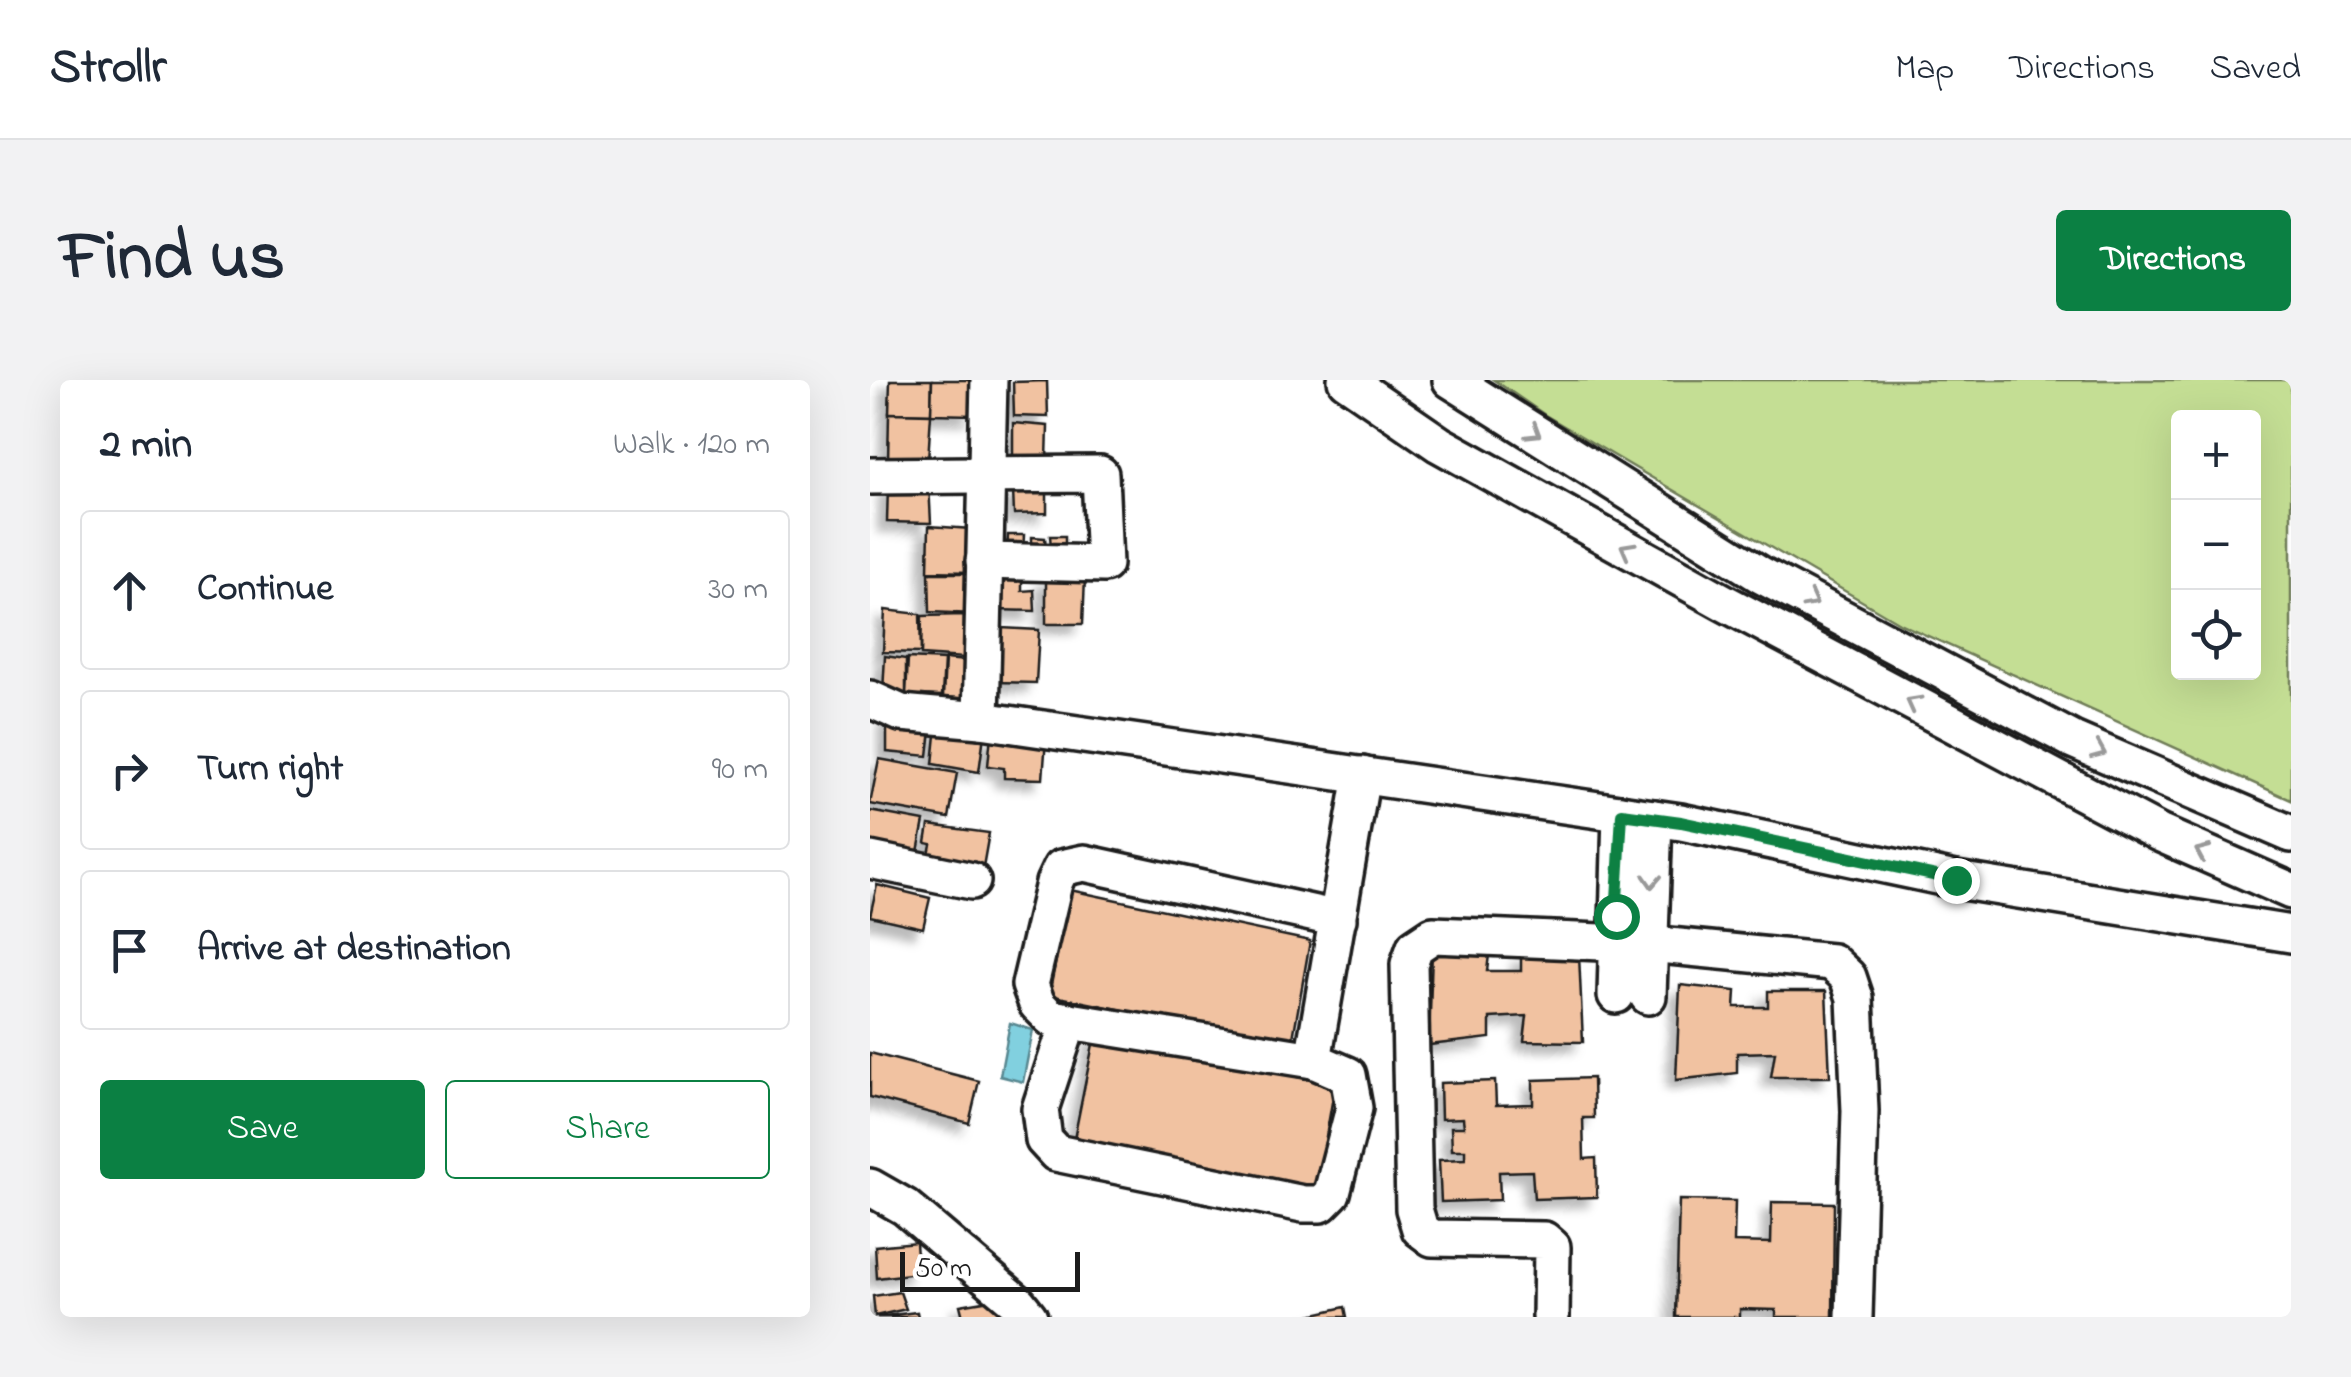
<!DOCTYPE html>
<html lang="en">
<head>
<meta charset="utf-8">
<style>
	:root { --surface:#fff; --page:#f2f2f3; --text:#1f2937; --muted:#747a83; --line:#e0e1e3; --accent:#0b8043 }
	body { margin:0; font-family:"Indie Flower",sans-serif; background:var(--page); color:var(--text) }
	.controls { position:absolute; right:30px; top:30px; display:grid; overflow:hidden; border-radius:10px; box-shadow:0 10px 40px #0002 }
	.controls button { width:90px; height:90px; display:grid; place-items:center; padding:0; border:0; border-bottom:2px solid var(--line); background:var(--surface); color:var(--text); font:50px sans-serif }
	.scale { position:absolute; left:30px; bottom:25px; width:180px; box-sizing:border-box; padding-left:10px; border:5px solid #1c1c1c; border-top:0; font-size:28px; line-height:35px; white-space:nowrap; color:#1c1c1c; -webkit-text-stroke:8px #fff; paint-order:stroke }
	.stop { position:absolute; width:30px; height:30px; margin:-22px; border:8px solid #0b8043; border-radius:50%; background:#fff }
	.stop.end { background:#0b8043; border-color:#fff; box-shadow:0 2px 10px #0008 }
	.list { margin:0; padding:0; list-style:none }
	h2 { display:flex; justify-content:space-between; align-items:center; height:130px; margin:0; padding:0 40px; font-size:42px }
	h2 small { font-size:32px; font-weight:400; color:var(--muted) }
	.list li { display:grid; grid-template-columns:65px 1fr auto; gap:30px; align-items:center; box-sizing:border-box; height:160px; margin:0 20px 20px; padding:0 20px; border:2px solid var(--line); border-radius:10px }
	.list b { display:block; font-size:38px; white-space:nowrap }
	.list em { font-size:32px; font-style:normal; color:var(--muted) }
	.actions { display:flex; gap:20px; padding:30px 40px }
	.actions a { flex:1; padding:22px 0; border:2px solid var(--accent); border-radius:10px; text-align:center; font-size:35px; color:var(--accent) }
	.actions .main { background:var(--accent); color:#fff }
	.icon { flex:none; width:55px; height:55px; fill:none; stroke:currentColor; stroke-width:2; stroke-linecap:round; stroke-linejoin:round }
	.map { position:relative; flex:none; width:1421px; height:937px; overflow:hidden; border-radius:10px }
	header { display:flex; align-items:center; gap:60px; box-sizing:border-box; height:140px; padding:0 50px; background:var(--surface); border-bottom:2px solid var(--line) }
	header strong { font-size:48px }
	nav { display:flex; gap:55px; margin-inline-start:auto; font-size:35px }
	.intro { display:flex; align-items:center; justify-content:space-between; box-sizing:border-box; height:240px; padding:0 60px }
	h1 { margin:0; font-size:70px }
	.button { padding:25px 45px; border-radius:10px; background:var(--accent); color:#fff; font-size:35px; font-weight:700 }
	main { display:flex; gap:60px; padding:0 60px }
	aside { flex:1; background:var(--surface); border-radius:10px; box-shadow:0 10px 40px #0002 }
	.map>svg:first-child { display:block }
	.green { fill:#c4de94; stroke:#707d58; stroke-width:2.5; fill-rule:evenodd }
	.water { fill:#81d0df; stroke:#598891; stroke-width:2.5 }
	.building { fill:#f1c2a1; stroke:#1c1c1c; stroke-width:2.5; filter:url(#shadow) }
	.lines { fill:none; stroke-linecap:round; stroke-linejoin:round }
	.minor-casing { stroke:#1c1c1c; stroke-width:42 }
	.minor { stroke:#fff; stroke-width:35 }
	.oneway { stroke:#999 }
	.route { stroke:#0b8043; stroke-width:12 }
</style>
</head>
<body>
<header>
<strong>Strollr</strong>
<nav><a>Map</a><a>Directions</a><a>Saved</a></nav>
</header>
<div class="intro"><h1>Find us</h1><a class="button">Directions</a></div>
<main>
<aside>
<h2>2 min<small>Walk · 120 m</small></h2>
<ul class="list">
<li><svg class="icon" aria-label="ahead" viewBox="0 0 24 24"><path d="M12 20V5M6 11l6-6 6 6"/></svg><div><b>Continue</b></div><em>30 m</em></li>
<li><svg class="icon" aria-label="right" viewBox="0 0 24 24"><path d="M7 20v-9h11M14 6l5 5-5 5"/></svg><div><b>Turn right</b></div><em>90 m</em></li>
<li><svg class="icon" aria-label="arrive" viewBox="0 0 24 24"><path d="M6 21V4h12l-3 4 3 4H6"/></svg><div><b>Arrive at destination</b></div></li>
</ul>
<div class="actions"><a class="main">Save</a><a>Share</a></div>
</aside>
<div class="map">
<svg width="1421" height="937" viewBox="0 0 1421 937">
	<defs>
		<filter id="shadow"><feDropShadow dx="-9" dy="9" stdDeviation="5" flood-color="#0004"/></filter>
	</defs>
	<rect width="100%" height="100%" fill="#fff"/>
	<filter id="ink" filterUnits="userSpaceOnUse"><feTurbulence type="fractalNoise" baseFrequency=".01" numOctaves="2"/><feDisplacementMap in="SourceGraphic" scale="20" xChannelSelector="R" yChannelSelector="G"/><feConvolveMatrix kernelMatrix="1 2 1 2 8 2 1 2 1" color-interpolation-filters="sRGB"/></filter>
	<g filter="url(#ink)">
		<path class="green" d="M624,0H1421V420L1031,244L675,35ZM1308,38H1384V292H1308Z"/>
		<path class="water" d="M140,643L163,650L153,702L130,696Z"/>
		<g class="building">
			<path d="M20,0H62L61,34L19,33Z"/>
			<path d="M62,0H103V35L61,34Z"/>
			<path d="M177,1L178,37L144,36L143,2Z"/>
			<path d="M19,33L61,34L58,80L18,81Z"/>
			<path d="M143,43L178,46L177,80L143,79Z"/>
			<path d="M59,104L61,143L17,142L18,105Z"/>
			<path d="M143,110L177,111V133L144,134Z"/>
			<path d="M59,146L101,149V192L58,191Z"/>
			<path d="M138,155H154L153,171L137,172Z"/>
			<path d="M180,156H195V166H181Z"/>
			<path d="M162,157L175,158L176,168L162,167Z"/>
			<path d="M59,193H104L105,234L60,232Z"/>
			<path d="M176,197L215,198L213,244H176Z"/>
			<path d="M123,200H152V211L164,210L165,231L124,230Z"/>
			<path d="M15,230L50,234L51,273L13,272Z"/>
			<path d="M94,235V278L51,275L52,236Z"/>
			<path d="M131,248L169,250L166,303L126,302Z"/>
			<path d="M15,276L36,279V315L13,312Z"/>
			<path d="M38,278L74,280L72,316L36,315Z"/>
			<path d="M75,279L108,282L105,319L73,317Z"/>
			<path d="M17,335L62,341L58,376L17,372Z"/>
			<path d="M67,345L114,355L109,392L63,384Z"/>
			<path d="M121,354L176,359L173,399L134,398V388L118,386Z"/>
			<path d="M9,379L87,393L79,438L0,424Z"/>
			<path d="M0,431L54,441L47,477L0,468Z"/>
			<path d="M59,445L119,453L113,487L59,475L61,464L56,463Z"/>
			<path d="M7,505L60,518L53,548L0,536Z"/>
			<path d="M200,510L440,561L422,664L179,615Z"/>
			<path d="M562,570L619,575L617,591H651V575H709L713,662L654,661L657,636L620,638V658L559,665Z"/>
			<path d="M810,605L866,611L865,627H898V611H956L960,697H901L905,672L867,673V693L806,700Z"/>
			<path d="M225,654L465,705L447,808L204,759Z"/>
			<path d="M0,673L109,701L99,743L0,717Z"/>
			<path d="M723,698L724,738H713L714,779L726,778L727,817L664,819L662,791L629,792L630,820L571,822L569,780L595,779V770H582L581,747H594L593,738L571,739L570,703L625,701L626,725L663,724V700Z"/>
			<path d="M809,820L865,821L864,862L901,863L902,822L964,823L963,937H906V930L870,929V937H806Z"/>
			<path d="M46,862L48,893L7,898L5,866Z"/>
			<path d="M30,912L36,929L5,936L3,916Z"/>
			<path d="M126,919L131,937H93L90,925Z"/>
			<path d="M475,927L477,937H440V935Z"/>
			<path d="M47,932L48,937H7Z"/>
		</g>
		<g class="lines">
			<defs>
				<g id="minor">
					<path d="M476,0L569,64L855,223L1289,453L1421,511"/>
					<path d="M581,0L891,195L1203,360L1421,454"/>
					<path d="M0,96L230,94L234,184L114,181"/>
					<path d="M0,319L31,333L111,340L811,442L1086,500L1421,554"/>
					<path d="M111,340L119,0"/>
					<path d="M0,480L102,501"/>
					<path d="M468,539L214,483L191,488L184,503L160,605L167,624L181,638L443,680L492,395"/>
					<path d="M746,615L751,433"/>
					<path d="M778,616L784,438"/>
					<path d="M199,641L170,729L174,760L186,773L433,824H451L462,813L484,728L478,695L443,680"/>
					<path d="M0,807L35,827L148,923L159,937"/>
					<path d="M681,937L682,867L674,860L562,858L550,849L544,829L539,584L545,567L563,555L779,564L962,582L978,597L985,618L990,731L984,937"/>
				</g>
			</defs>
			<use href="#minor" class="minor-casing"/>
			<use href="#minor" class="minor"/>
		</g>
		<defs><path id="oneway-chevron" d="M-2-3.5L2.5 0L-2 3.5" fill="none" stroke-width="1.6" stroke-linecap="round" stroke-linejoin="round" transform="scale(2.5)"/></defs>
		<g class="oneway">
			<use href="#oneway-chevron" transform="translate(664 52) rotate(32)"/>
			<use href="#oneway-chevron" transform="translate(757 169) rotate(-151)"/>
			<use href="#oneway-chevron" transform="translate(941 221) rotate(28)"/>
			<use href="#oneway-chevron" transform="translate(1043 323) rotate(-152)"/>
			<use href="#oneway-chevron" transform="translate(1229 371) rotate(23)"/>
			<use href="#oneway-chevron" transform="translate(1332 472) rotate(-156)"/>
			<use href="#oneway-chevron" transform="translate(782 501) rotate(93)"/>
		</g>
	</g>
	<g class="lines" filter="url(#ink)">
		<path class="route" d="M746,536L752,434L811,442L1086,500"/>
	</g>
</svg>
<div class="controls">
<button>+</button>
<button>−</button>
<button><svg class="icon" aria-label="locate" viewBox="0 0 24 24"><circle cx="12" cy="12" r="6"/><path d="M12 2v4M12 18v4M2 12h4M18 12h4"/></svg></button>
</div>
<div class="scale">50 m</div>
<div class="stop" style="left:746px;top:536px"></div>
<div class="stop end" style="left:1086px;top:500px"></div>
</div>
</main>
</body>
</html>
